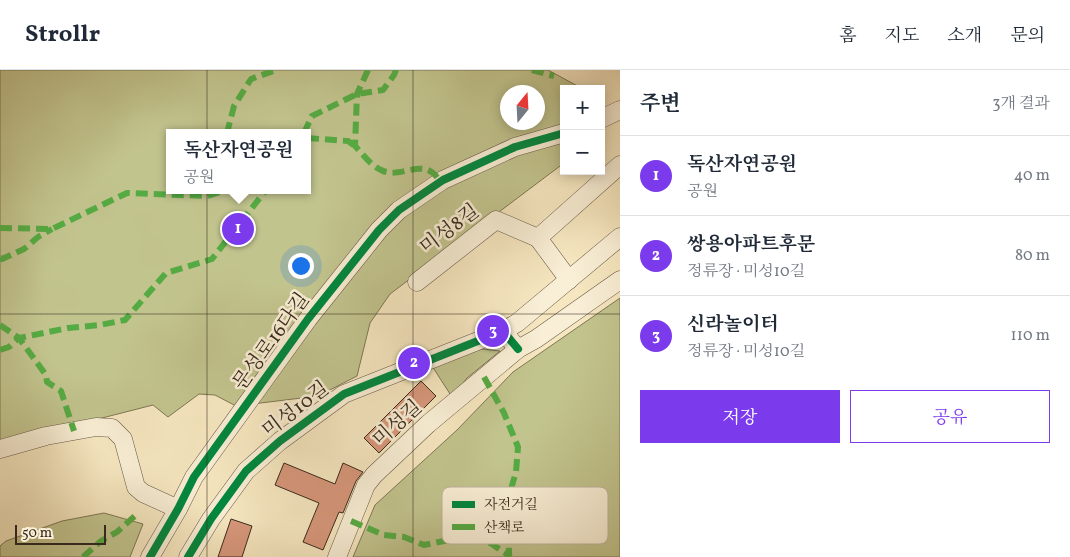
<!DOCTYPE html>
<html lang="ko">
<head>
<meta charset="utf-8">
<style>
	:root { --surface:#fff; --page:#f6f6f7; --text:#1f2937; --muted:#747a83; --line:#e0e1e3; --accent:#7c3aed }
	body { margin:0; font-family:Vollkorn,"Noto Serif KR",serif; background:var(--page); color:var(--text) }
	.controls { position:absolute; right:15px; top:15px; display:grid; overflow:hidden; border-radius:0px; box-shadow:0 2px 12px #0003 }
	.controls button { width:45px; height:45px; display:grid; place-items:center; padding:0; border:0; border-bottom:1px solid var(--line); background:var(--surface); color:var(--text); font:25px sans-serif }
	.compass { position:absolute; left:500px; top:15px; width:45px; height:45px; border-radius:50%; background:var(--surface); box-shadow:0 2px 12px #0003; rotate:18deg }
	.scale { position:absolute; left:15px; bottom:12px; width:91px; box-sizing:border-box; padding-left:5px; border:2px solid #392a1e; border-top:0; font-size:14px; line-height:18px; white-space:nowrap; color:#392a1e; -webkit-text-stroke:4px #f9efd6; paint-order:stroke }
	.you { position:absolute; left:300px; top:195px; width:18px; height:18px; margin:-12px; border:4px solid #fff; border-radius:50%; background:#1a73e8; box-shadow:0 0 0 8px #1a73e833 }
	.badge { display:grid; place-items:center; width:32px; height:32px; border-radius:50%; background:var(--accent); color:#fff; font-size:16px; font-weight:700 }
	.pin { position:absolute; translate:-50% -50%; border:2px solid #fff; box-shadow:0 1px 5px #0006 }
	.popup { position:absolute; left:166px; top:59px; width:145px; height:65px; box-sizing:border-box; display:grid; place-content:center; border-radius:0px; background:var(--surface); filter:drop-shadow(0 1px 4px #0005); font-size:16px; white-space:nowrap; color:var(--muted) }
	.popup b { font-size:19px; color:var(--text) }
	.popup::after { content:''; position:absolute; left:50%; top:100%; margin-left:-10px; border:10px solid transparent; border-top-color:var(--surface) }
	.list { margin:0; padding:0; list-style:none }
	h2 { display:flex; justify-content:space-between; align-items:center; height:65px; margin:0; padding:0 20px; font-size:21px }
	h2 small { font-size:16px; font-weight:400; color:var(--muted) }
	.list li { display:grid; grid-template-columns:32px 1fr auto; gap:15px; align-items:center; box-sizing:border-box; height:80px; padding:0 20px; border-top:1px solid var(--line) }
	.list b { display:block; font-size:19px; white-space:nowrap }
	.list p { margin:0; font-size:16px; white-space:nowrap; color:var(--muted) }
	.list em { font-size:16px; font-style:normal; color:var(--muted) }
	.actions { display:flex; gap:10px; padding:15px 20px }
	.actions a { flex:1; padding:11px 0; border:1px solid var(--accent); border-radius:0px; text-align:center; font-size:18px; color:var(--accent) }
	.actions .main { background:var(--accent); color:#fff }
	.map { position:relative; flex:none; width:620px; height:487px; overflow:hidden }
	header { display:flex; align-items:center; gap:30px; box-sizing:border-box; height:70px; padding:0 25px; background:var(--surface); border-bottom:1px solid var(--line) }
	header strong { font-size:24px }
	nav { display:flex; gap:28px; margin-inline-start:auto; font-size:18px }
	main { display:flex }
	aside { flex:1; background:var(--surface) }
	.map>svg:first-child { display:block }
	.green { fill:#c2c48e; stroke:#7e7756; fill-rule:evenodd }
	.building { fill:#d7977b; stroke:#392a1e }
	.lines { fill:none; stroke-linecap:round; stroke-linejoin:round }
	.minor-casing { stroke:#685946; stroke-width:19 }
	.minor { stroke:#f9efd6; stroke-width:18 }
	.quiet { stroke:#55ab43; stroke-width:6; stroke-dasharray:12 6; stroke-linecap:butt }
	.cycleway-casing { stroke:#f9efd6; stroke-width:11 }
	.cycleway { stroke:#00873e; stroke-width:8 }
	.grid { fill:none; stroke:#392a1e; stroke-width:1; stroke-opacity:0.55 }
	.labels { text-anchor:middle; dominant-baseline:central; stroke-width:5; stroke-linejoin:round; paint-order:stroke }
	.street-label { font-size:20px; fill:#392a1e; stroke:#f9efd6 }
	.key { fill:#f9efd6; stroke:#bfb49f; stroke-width:1 }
	.key-label { font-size:14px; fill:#392a1e }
</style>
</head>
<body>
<header>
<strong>Strollr</strong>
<nav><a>홈</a><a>지도</a><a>소개</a><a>문의</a></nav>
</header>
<main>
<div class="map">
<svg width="620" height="487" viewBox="0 0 620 487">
	<rect width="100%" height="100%" fill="#f6e7c0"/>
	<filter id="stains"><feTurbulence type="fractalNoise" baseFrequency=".004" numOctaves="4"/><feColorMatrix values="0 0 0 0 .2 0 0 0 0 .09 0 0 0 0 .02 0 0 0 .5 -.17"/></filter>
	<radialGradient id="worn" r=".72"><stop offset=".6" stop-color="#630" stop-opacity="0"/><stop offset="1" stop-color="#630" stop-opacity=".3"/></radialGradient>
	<g class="green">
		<path d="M0,0H548L583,19H564V93L390,224L370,253L357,306L318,326L236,336L215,325L199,324L168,347L153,335L0,374ZM508,22H538V52H508ZM169,63H307V120H169Z"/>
		<path d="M620,228V487H353L375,435L457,360L513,302Z"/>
		<path d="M483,279L500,281L467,308L452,327L432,296L453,285Z"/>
		<path d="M104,443L143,454L130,487H0V476L6,471L62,451Z"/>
	</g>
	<g class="building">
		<path d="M421,311L436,326L379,383L364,368Z"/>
		<path d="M284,393L335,414L343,393L363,402L356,411L343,443L339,442L323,480L303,472L319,433L275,415Z"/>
		<path d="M231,449L252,456L242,487H218Z"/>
	</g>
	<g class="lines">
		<defs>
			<g id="minor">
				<path d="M601,49L620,40"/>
				<path d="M538,168L569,210"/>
				<path d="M417,212L496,150L538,168L620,95"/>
				<path d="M503,261L517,253L620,167"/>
				<path d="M0,379L46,366L96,357L112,358L123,369L136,417L143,423L178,439"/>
				<path d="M150,487L178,439L194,407L308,249L379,160L399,140L443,110L515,77L564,63"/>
				<path d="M188,487L211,449L246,401L280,371L344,324L503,261L518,279"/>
				<path d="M337,487L366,415L374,405L428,354L518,279L536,269L620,210"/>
			</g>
		</defs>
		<use href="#minor" class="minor-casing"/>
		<use href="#minor" class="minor"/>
		<g class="quiet">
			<path d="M368,0L357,24L355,76C363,84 370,95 381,100C398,109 418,91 433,103C436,105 438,109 440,112"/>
			<path d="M532,0L554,6"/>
			<path d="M231,63L228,59L234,36L251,9L276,0"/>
			<path d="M304,63L312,46L357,24L383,20L394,5L396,0"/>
			<path d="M307,68L348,71L355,76"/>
			<path d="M0,158L52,159L127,123L207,126L226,120"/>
			<path d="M0,188L2,189L24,179L38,167L52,159"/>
			<path d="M0,255L19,268L46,305L47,312L61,321L74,361"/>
			<path d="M0,280L9,277L19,268L68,258L100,255L125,250L166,203L212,189L266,120"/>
			<path d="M484,307L504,343L518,377L516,402L508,429L509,484"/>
			<path d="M351,451L384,465L404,467L424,475L454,469L477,468L492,474L511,487"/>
			<path d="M83,487L101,471L117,462L137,444"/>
		</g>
		<defs>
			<g id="cycleway">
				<path d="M150,487L178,439L194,407L308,249L379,160L399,140L443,110L515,77L564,63"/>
				<path d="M188,487L211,449L246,401L280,371L344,324L503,261L518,279"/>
			</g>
		</defs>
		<use href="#cycleway" class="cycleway-casing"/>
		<use href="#cycleway" class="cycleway"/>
	</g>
	<path class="grid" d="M207,0V487M413,0V487M0,244H620"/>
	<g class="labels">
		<g class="street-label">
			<text transform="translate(450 160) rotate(-37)">미성8길</text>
			<text transform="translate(272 272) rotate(-54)">문성로16다길</text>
			<text transform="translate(296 340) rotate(-37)">미성10길</text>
			<text transform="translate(398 354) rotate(-42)">미성길</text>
		</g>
	</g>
	<rect x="442" y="417" width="166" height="57" rx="8" class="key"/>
	<rect x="452" y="431" width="23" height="7" fill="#00873e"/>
	<rect x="452" y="454" width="23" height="6" fill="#55ab43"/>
	<g class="key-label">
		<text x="484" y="439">자전거길</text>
		<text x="484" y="462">산책로</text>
	</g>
	<rect width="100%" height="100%" filter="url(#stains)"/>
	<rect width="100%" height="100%" fill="url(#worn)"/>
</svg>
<div class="controls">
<button>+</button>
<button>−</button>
</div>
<svg class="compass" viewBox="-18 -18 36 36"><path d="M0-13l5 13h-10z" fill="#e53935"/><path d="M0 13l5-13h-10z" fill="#747a83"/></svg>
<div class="scale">50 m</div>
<div class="you"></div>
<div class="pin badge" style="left:238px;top:159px">1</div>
<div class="popup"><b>독산자연공원</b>공원</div>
<div class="pin badge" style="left:414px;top:293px">2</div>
<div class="pin badge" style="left:493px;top:261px">3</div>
</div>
<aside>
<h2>주변<small>3개 결과</small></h2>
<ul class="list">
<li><span class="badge">1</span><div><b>독산자연공원</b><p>공원</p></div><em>40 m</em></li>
<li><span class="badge">2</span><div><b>쌍용아파트후문</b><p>정류장 · 미성10길</p></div><em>80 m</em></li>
<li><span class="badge">3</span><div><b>신라놀이터</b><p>정류장 · 미성10길</p></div><em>110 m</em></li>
</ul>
<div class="actions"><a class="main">저장</a><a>공유</a></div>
</aside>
</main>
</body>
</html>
